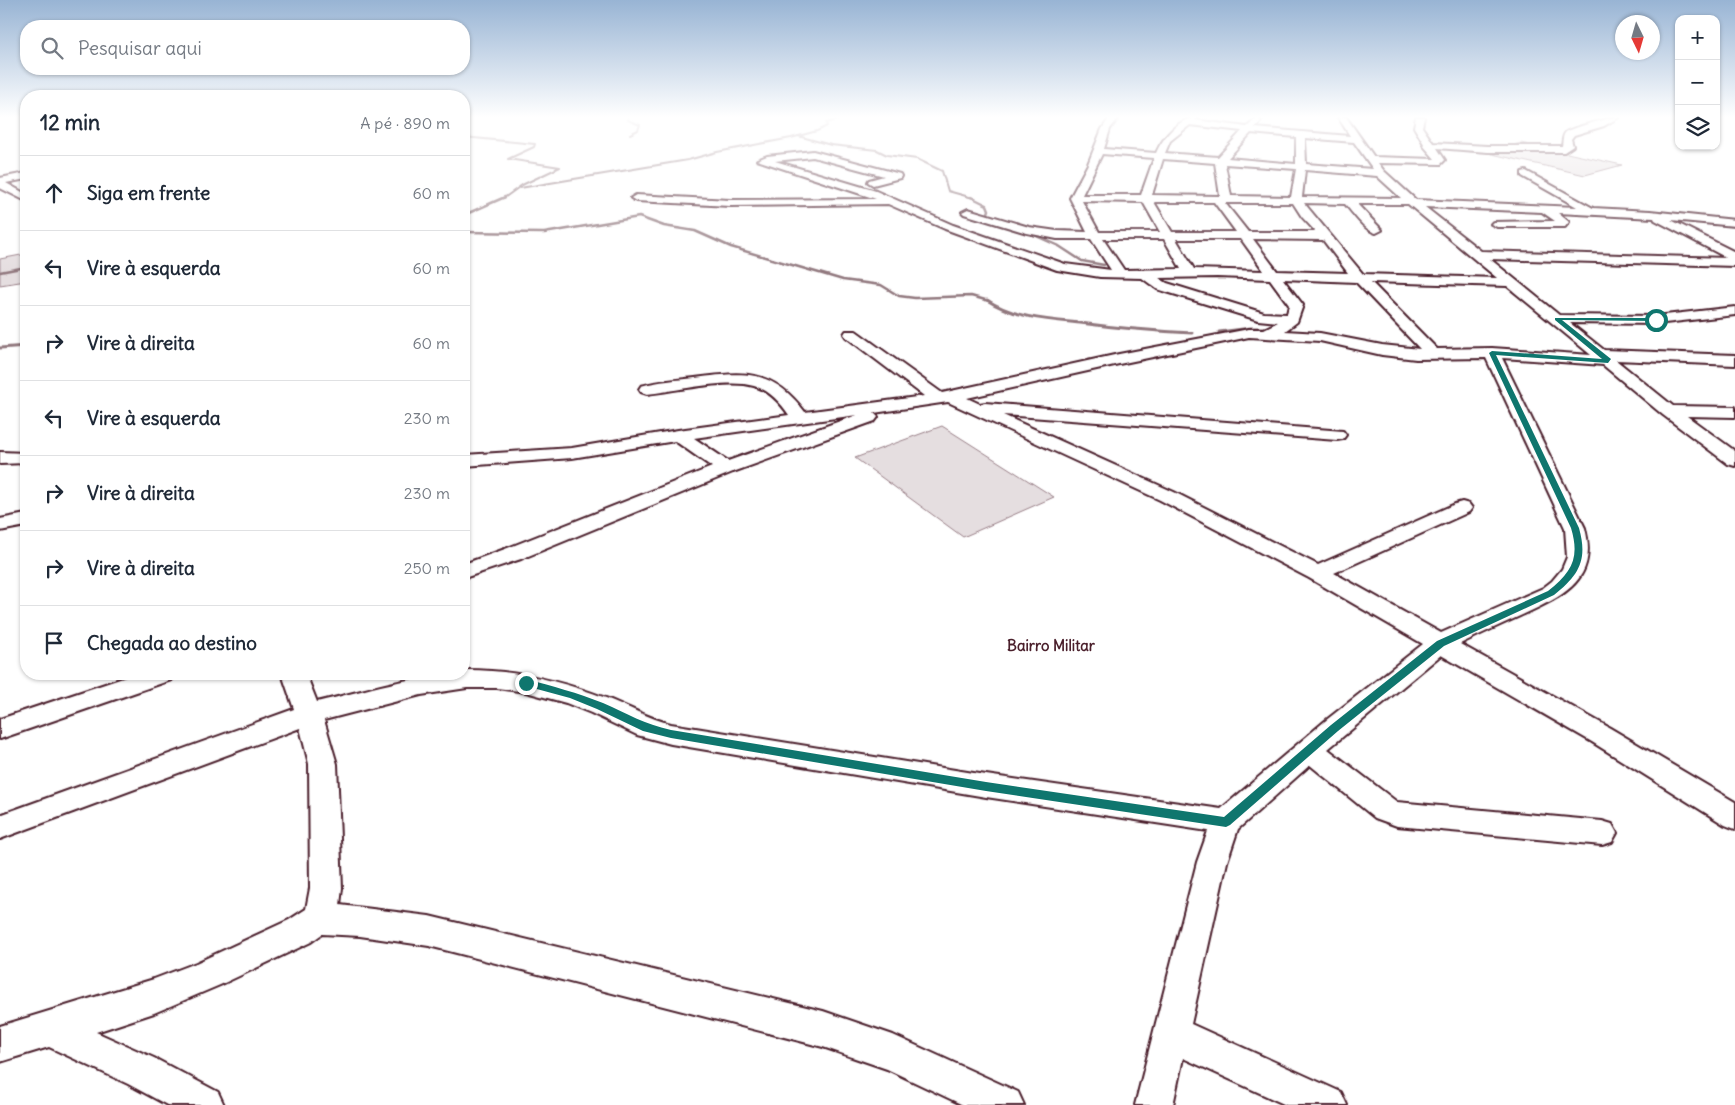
<!DOCTYPE html>
<html lang="pt">
<head>
<meta charset="utf-8">
<style>
	:root { --surface:#fff; --page:#f6f6f7; --text:#1f2937; --muted:#747a83; --line:#e0e1e3 }
	body { margin:0; font-family:Delius,sans-serif; background:var(--page); color:var(--text) }
	.controls { position:absolute; right:15px; top:15px; display:grid; overflow:hidden; border-radius:10px; box-shadow:0 1px 4px #0004 }
	.controls button { width:45px; height:45px; display:grid; place-items:center; padding:0; border:0; border-bottom:1px solid var(--line); background:var(--surface); color:var(--text); font:25px sans-serif }
	.compass { position:absolute; left:1615px; top:15px; width:45px; height:45px; border-radius:50%; background:var(--surface); box-shadow:0 1px 4px #0004; rotate:175deg }
	.stop { position:absolute; width:15px; height:15px; margin:-11px; border:4px solid #0f766e; border-radius:50%; background:#fff }
	.stop.end { background:#0f766e; border-color:#fff; box-shadow:0 1px 5px #0008 }
	.list { margin:0; padding:0; list-style:none }
	h2 { display:flex; justify-content:space-between; align-items:center; height:65px; margin:0; padding:0 20px; font-size:21px }
	h2 small { font-size:16px; font-weight:400; color:var(--muted) }
	.list li { display:grid; grid-template-columns:32px 1fr auto; gap:15px; align-items:center; box-sizing:border-box; height:75px; padding:0 20px; border-top:1px solid var(--line) }
	.list b { display:block; font-size:19px; white-space:nowrap }
	.list em { font-size:16px; font-style:normal; color:var(--muted) }
	.icon { flex:none; width:28px; height:28px; fill:none; stroke:currentColor; stroke-width:2; stroke-linecap:round; stroke-linejoin:round }
	.map { position:relative; flex:none; width:1735px; height:1105px; overflow:hidden }
	.search { position:absolute; background:var(--surface); box-shadow:0 1px 4px #0004; left:20px; top:20px; width:450px; height:55px; display:flex; align-items:center; gap:12px; box-sizing:border-box; padding:0 18px; border-radius:20px; color:var(--muted); font-size:19px }
	.panel { position:absolute; background:var(--surface); box-shadow:0 1px 4px #0004; left:20px; top:90px; width:450px; height:590px; border-radius:20px }
	.map>svg:first-child { display:block }
	.green { fill:#e5dee0; stroke:#987e86 }
	.lines { fill:none; stroke-linecap:round; stroke-linejoin:round }
	.stream-far2 { stroke:#91787e; stroke-width:2 }
	.stream-far1 { stroke:#91787e; stroke-width:2.5 }
	.stream { stroke:#91787e; stroke-width:3 }
	.minor-casing { stroke:#4a1f2b; stroke-width:4 }
	.minor { fill:#fff; fill-rule:evenodd }
	.route { fill:#0f766e }
	.labels { text-anchor:middle; dominant-baseline:central; stroke-width:4.5; stroke-linejoin:round; paint-order:stroke }
	.neighbourhood-label { font-size:15px; font-weight:bold; fill:#4a1f2b; stroke:#fff }
</style>
</head>
<body>
<div class="map">
<svg width="1735" height="1105" viewBox="0 0 1735 1105">
	<rect width="100%" height="100%" fill="#fff"/>
	<filter id="ink" filterUnits="userSpaceOnUse"><feTurbulence type="fractalNoise" baseFrequency=".02" numOctaves="2"/><feDisplacementMap in="SourceGraphic" scale="10" xChannelSelector="R" yChannelSelector="G"/><feConvolveMatrix kernelMatrix="1 2 1 2 8 2 1 2 1" color-interpolation-filters="sRGB"/></filter>
	<g filter="url(#ink)">
		<g class="green">
			<path d="M1521,143L1622,165L1585,175L1483,152Z"/>
			<path d="M26,254V281L0,285V259Z"/>
			<path d="M942,426L1054,497L963,537L855,458Z"/>
		</g>
		<g class="lines">
			<g class="stream-far2">
				<path d="M628,117V120L640,125L638,130L630,134"/>
				<path d="M798,136L831,145L877,150L887,155L917,159L942,171L948,191L973,198"/>
				<path d="M464,137L535,144L534,147L508,159L560,167L522,185L504,198"/>
				<path d="M520,188L688,160L717,152L791,138L817,131L827,126L826,123L846,117"/>
			</g>
			<g class="stream-far1">
				<path d="M971,197L987,205L989,210L987,216L991,218"/>
				<path d="M464,215L505,197"/>
				<path d="M464,232L544,233L639,217L664,226L695,231L731,247L843,280L881,285L899,296L915,298L971,296L989,301"/>
				<path d="M1030,233L1059,246L1082,261L1104,265"/>
				<path d="M0,272L26,267"/>
			</g>
			<g class="stream">
				<path d="M987,300C1014,318 1049,320 1080,323C1117,328 1154,331 1192,333"/>
				<path d="M1281,329L1296,332"/>
				<path d="M1219,332L1251,328H1273"/>
				<path d="M0,348L26,346"/>
			</g>
			<defs>
				<g id="minor">
					<path d="M1110,117H1119L1110,129L1104,149L1156,153C1163,137 1180,117 1198,117L1195,120L1247,127L1257,118L1261,121L1255,128L1350,136L1338,117H1346L1374,157L1435,159L1423,145L1424,144L1414,127L1416,117H1424L1422,127L1433,143L1488,146H1562C1563,142 1562,136 1566,132C1572,128 1611,117 1619,117L1604,126L1574,135L1571,139L1573,146L1564,152H1488L1437,148L1445,160L1441,164L1378,163L1384,171L1416,200L1577,207L1522,176V172L1526,171L1593,208L1650,211L1735,220V226L1671,220L1735,252V266L1490,259L1559,315L1656,316L1735,307V315L1656,324L1570,323L1604,350L1735,355V365L1616,360L1673,406L1735,407V417L1687,416L1735,451V466L1728,464L1663,415L1603,365L1502,358L1585,528C1599,582 1561,597 1520,616C1500,625 1480,634 1460,644L1610,728L1735,802V829L1725,825L1592,742L1441,655L1328,749L1397,802L1602,821L1612,824L1617,833L1612,842L1602,845L1397,826L1375,818L1310,765L1238,829L1227,862L1191,1024L1341,1092L1347,1105H1286L1183,1058L1173,1105H1135L1197,862L1208,831L986,797L671,744L637,735L591,713L566,703L526,692L497,688H467L421,695L324,720L337,764L342,888L340,905L429,916L823,1011L893,1035L1018,1092L1024,1105H963L887,1069L823,1047L429,946L360,936L322,934L311,942L220,985L154,1013L96,1032L154,1058L218,1092L224,1105H167L128,1084L49,1047L0,1062V1026L154,979L196,963L289,920L306,909L310,888L309,764L300,728L0,839V815L294,709L282,674H306L317,702C365,691 414,674 464,674V671L467,670C516,670 561,681 606,698C629,707 648,718 671,724L986,775L1221,809L1325,721L1423,644L1309,578L1160,500L948,402L874,413L878,417L875,421L733,472L521,559L464,578V564L505,549L712,467L675,441L572,458L464,466V455L572,448L678,430L789,415C780,402 769,390 754,386C728,378 675,391 647,394L641,392L639,389L641,386C658,381 677,380 695,378C744,372 772,368 805,412L924,396L846,337L844,334L846,331H856L942,393L1119,354L1249,329H1264L1278,322L1258,320L1157,289L1142,278L1100,277L1057,270L945,229L888,204L730,206L636,201L631,198L636,195L730,200L876,199L757,160L767,156L813,151L900,174L901,176L900,178L873,185L868,182L869,180L884,176L813,157L775,161L876,191L953,225L1065,264L1111,270L1091,239H1057L1027,233L964,214L962,212L968,209L1029,227L1057,231L1087,232L1070,198L1088,164L1102,129ZM1190,125L1242,131L1218,157L1165,153L1170,141ZM1251,133L1296,137V164L1228,158ZM1305,138L1354,142L1373,169L1306,164ZM1102,154L1154,158L1141,195H1082ZM1163,159L1215,163L1220,196L1152,195ZM1225,164L1296,169L1291,197L1231,196ZM1305,170L1377,176L1401,198L1302,197ZM1082,201L1143,202L1160,232H1099ZM1154,202H1214L1236,232H1172ZM1225,203H1293L1302,217L1316,232H1248ZM1304,203L1345,204C1353,213 1364,230 1376,233L1382,230L1357,204H1408L1497,278L1363,274ZM1425,207L1542,212L1555,221L1493,222L1491,224L1497,227H1565L1569,222L1558,213L1654,218L1655,220L1727,258L1481,251ZM1103,239H1164L1181,269L1124,270ZM1176,239H1241L1264,271L1194,269ZM1253,239L1323,240L1348,273L1277,271ZM1217,277L1270,279L1289,305L1287,314L1264,313L1167,283L1159,278ZM1283,279L1356,282L1420,349L1382,345L1320,333L1285,331L1297,322L1303,305ZM1371,282L1507,286L1591,355L1492,348L1437,349ZM1249,337L1320,341L1382,355L1416,359L1486,358L1565,528L1567,557L1562,569L1552,581L1543,588L1441,633L1334,573L1469,512L1472,508L1469,504L1462,502L1455,504L1318,565L1174,492L1003,415L1337,440L1343,439L1346,435L1343,431L985,403L980,404L967,398L1119,364ZM857,415L728,461L694,438Z"/>
					<path d="M26,173V179L6,183L26,194V201L0,188V178Z"/>
					<path d="M0,452L26,453V463L0,464Z"/>
					<path d="M26,514V526L0,531V519Z"/>
					<path d="M135,674H174L171,680L0,739V719Z"/>
				</g>
			</defs>
			<use href="#minor" class="minor-casing"/>
			<use href="#minor" class="minor"/>
		</g>
	</g>
	<linearGradient id="sky" x2="0" y2="1"><stop stop-color="#98b4d4"/><stop offset="0.43" stop-color="#fff"/><stop offset="1" stop-color="#fff" stop-opacity="0"/></linearGradient>
	<rect width="1735" height="272" fill="url(#sky)"/>
	<path class="route" d="M1555,318H1656L1659,320L1656,321L1562,320L1611,359L1608,363L1496,355L1579,528C1588,560 1579,575 1554,595L1444,646L1338,731L1230,825L1226,827L986,791L671,738L643,731L597,709L570,698L522,685L521,683L526,679C552,686 578,693 603,703C628,714 644,724 671,730L986,782L1224,817L1331,725L1437,641L1548,591C1572,572 1580,558 1571,528L1489,353L1492,351L1602,359L1555,320Z"/>
	<g class="labels">
		<g class="neighbourhood-label">
			<text x="1051" y="645">Bairro Militar</text>
		</g>
	</g>
</svg>
<div class="controls">
<button>+</button>
<button>−</button>
<button><svg class="icon" aria-label="layers" viewBox="0 0 24 24"><path d="M12 4l9 5-9 5-9-5zM3 14l9 5 9-5"/></svg></button>
</div>
<svg class="compass" viewBox="-18 -18 36 36"><path d="M0-13l5 13h-10z" fill="#e53935"/><path d="M0 13l5-13h-10z" fill="#747a83"/></svg>
<div class="stop" style="left:1656px;top:320px"></div>
<div class="stop end" style="left:526px;top:683px"></div>
<div class="search"><svg class="icon" aria-label="search" viewBox="0 0 24 24"><circle cx="10" cy="10" r="6"/><path d="M15 15l6 6"/></svg>Pesquisar aqui</div>
<section class="panel">
<h2>12 min<small>A pé · 890 m</small></h2>
<ul class="list">
<li><svg class="icon" aria-label="ahead" viewBox="0 0 24 24"><path d="M12 20V5M6 11l6-6 6 6"/></svg><div><b>Siga em frente</b></div><em>60 m</em></li>
<li><svg class="icon" aria-label="left" viewBox="0 0 24 24"><path d="M17 20v-9H6M10 6l-5 5 5 5"/></svg><div><b>Vire à esquerda</b></div><em>60 m</em></li>
<li><svg class="icon" aria-label="right" viewBox="0 0 24 24"><path d="M7 20v-9h11M14 6l5 5-5 5"/></svg><div><b>Vire à direita</b></div><em>60 m</em></li>
<li><svg class="icon" aria-label="left" viewBox="0 0 24 24"><path d="M17 20v-9H6M10 6l-5 5 5 5"/></svg><div><b>Vire à esquerda</b></div><em>230 m</em></li>
<li><svg class="icon" aria-label="right" viewBox="0 0 24 24"><path d="M7 20v-9h11M14 6l5 5-5 5"/></svg><div><b>Vire à direita</b></div><em>230 m</em></li>
<li><svg class="icon" aria-label="right" viewBox="0 0 24 24"><path d="M7 20v-9h11M14 6l5 5-5 5"/></svg><div><b>Vire à direita</b></div><em>250 m</em></li>
<li><svg class="icon" aria-label="arrive" viewBox="0 0 24 24"><path d="M6 21V4h12l-3 4 3 4H6"/></svg><div><b>Chegada ao destino</b></div></li>
</ul>
</section>
</div>
</body>
</html>
